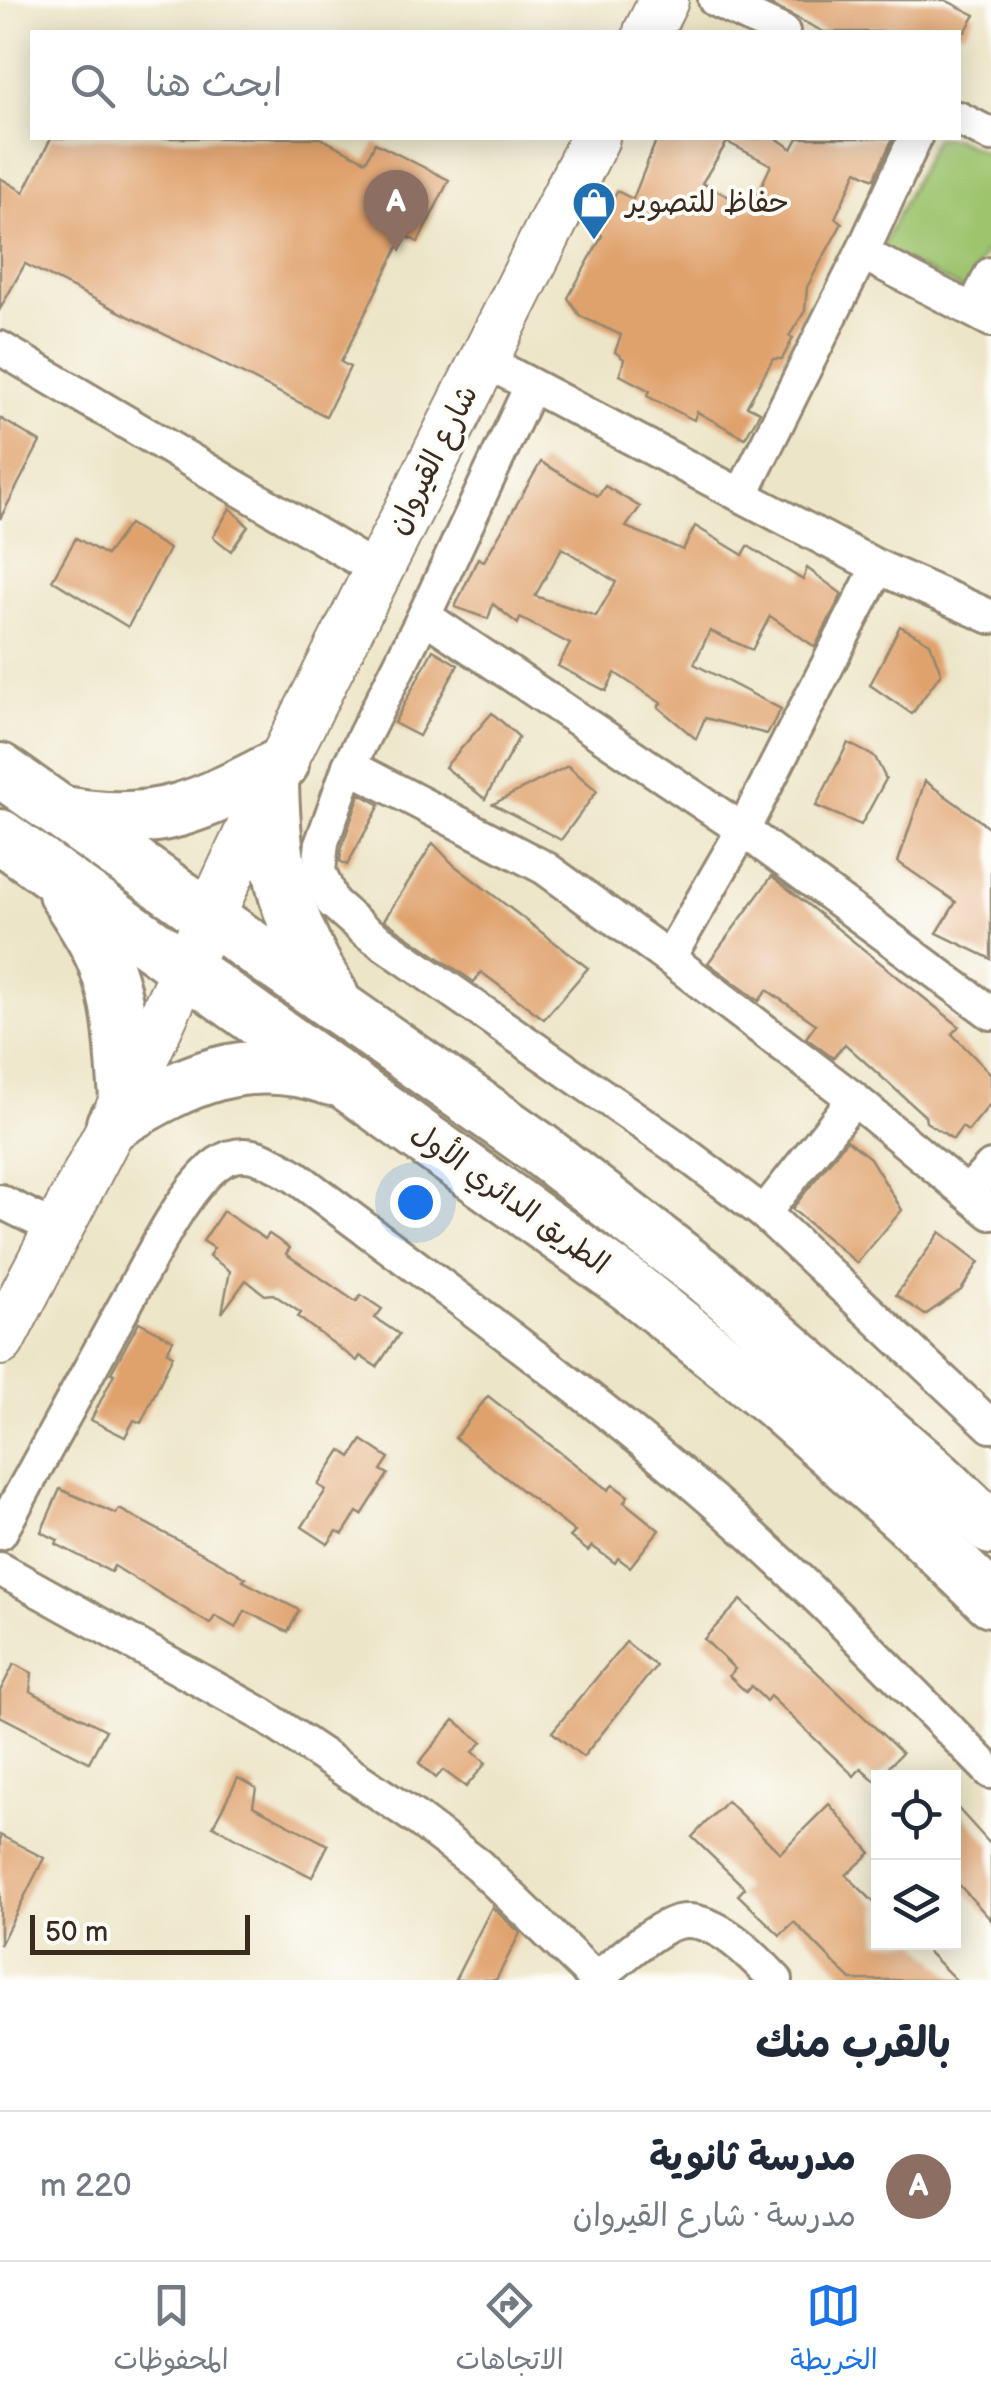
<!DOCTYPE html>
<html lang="ar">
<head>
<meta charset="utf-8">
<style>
	:root { --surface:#fff; --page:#f2f2f3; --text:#1f2937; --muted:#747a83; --line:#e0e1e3; --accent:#1a73e8 }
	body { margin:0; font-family:"Balsamiq Sans","Playpen Sans Arabic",sans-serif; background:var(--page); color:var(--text); direction:rtl }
	.controls { position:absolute; right:30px; bottom:30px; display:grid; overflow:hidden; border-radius:0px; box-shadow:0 5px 25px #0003 }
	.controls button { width:90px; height:90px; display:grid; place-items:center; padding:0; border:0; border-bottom:2px solid var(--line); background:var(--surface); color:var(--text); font:50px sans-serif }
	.scale { position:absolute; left:30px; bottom:25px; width:220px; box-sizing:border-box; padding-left:10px; border:5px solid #3b2a1e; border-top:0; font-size:28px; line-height:35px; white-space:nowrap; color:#3b2a1e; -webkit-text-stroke:8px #fdfcf7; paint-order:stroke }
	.you { position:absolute; left:415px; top:1202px; width:35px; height:35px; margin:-25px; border:8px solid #fff; border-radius:50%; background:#1a73e8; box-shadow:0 0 0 15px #1a73e833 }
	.badge { display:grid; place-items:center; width:65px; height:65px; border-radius:50%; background:var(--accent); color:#fff; font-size:32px; font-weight:700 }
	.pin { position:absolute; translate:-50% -82px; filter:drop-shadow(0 2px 5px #0008) }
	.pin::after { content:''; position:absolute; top:52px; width:35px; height:30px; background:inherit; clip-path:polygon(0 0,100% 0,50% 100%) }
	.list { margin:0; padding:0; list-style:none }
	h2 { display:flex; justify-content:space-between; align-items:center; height:130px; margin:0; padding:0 40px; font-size:42px }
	h2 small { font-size:32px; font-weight:400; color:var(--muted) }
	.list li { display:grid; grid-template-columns:65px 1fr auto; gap:30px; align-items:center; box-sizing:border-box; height:150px; padding:0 40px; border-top:2px solid var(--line) }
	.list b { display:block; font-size:38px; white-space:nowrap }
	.list p { margin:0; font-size:32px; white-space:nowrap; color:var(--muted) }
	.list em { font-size:32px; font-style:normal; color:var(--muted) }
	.icon { flex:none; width:55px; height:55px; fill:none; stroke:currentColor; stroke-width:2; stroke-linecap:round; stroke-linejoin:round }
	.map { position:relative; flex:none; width:991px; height:1980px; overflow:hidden; direction:ltr }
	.search { position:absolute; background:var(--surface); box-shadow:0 5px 25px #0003; left:30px; right:30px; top:30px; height:110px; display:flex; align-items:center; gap:25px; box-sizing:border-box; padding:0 35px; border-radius:0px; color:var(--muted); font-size:38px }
	.sheet { height:280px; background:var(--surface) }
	nav { display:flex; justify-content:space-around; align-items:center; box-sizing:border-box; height:140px; border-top:2px solid var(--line); background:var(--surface); font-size:28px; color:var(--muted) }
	nav a { display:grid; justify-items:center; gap:5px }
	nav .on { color:var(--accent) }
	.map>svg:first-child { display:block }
	.green { fill:#9ec46e; stroke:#6c7746; stroke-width:2.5 }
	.building { fill:#e0a26d; fill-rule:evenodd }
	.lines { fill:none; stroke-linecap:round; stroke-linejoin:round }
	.street-casing { stroke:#948872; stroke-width:38 }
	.secondary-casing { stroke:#948872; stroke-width:52 }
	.primary-casing { stroke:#948872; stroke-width:58 }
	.street { stroke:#fff; stroke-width:32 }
	.secondary { stroke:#fff; stroke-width:48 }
	.primary { stroke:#fff; stroke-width:52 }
	.labels { text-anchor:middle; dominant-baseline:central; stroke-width:8; stroke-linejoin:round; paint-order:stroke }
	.poi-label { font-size:30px; fill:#3b2a1e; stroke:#fdfcf7; text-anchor:start }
	.street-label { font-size:30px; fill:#3b2a1e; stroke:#fdfcf7 }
</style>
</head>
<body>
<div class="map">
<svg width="991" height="1980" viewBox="0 0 991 1980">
	<rect width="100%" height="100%" fill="#fdfcf7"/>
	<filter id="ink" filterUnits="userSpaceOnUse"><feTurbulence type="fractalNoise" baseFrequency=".01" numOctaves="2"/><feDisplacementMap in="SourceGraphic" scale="20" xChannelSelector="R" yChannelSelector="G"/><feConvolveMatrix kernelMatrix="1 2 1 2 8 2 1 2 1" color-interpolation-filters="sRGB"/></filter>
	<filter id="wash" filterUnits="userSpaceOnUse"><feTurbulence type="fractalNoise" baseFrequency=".0048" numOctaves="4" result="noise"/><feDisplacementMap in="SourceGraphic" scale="40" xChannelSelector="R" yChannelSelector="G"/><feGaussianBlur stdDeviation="2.25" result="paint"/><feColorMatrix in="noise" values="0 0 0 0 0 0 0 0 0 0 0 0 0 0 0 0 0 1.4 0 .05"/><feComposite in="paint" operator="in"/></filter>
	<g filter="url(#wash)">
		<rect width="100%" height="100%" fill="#ede5c7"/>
		<path class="green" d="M935,138H954L991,155V240L966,291L881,249Z"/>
		<g id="blocks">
			<g class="building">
				<path d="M762,0H945L975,15L965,32H824Z"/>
				<path d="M51,138H320L366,161L375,143L449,180L418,242L404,235L341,362L350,367L326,416L25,264L0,309V178L24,192Z"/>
				<path d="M657,138H776L792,149L798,138H893L874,179L857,171L835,218L842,223L807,287L805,311L789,336L793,338L782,359H773L747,406L760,412L745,438L697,412L694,420L647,396L650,391L620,375L624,359L615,352L621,335L580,316L568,298L602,236L597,228L617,191L633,199ZM727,142L771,165L751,208L702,183Z"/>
				<path d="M0,418L40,442L0,519Z"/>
				<path d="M541,462L598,496L605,486L640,507L626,527L683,550L695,526L743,555L748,546L803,580L807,568L842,594L815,647L770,616L752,650L710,631L694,664L781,709L767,734L705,718L696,739L658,707L661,703L615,673L606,691L558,666L570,644L520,618L518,624L493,604L488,619L455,607L478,558L484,561ZM562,548L616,582L596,616L535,596Z"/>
				<path d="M230,508L248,526L231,551L213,537Z"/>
				<path d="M129,524L169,549L128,627L52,580L76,538L106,555Z"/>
				<path d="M900,626L930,643L941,673L912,714L870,685Z"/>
				<path d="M433,650L458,665L419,736L394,723Z"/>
				<path d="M492,713L519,737L485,799L445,767Z"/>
				<path d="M848,743L875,757L886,779L861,825L816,806Z"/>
				<path d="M568,766L597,791L561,840L493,804Z"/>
				<path d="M925,781L991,829V959L937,933L956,902L898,862Z"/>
				<path d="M360,794L380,805L347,865L340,861L342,846Z"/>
				<path d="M433,843L454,865L588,968L544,1019L481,972L474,982L384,920Z"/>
				<path d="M772,876L959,1026L952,1034L991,1074V1103L968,1131L962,1127L953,1139L926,1122L925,1116L845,1044L833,1058L806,1038L816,1024L767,990L759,1001L708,963Z"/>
				<path d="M847,1140L870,1158L902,1210L857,1263L792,1209Z"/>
				<path d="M223,1211L265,1239L269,1234L290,1248L286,1254L356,1302L361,1295L382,1309L375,1318L399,1334L377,1367L360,1356L357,1361L298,1317L301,1313L273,1294L265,1295L246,1280L222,1313L230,1271L209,1256L214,1248L203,1241Z"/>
				<path d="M940,1232L979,1262L961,1290L925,1315L896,1295Z"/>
				<path d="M139,1322L173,1340L167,1352L173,1355L141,1423L134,1420L125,1437L91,1420L114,1374L111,1373Z"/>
				<path d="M488,1396L608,1490L613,1485L628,1496L624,1502L659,1530L630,1567L618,1558L615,1563L592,1546L588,1551L570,1537L575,1532L455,1438Z"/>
				<path d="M362,1440L389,1458L381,1470L388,1474L362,1515L357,1512L343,1534L337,1531L328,1544L302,1527L326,1490L318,1485L341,1450L351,1457Z"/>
				<path d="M60,1489L116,1514L119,1509L217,1561L246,1578L243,1581L299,1610L288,1632L245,1611L236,1628L215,1616L210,1624L114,1566L111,1572L56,1544L58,1540L41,1532Z"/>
				<path d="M741,1600L902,1753L875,1781L861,1768L854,1776L770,1696L766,1701L751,1686L746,1692L729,1676L735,1669L704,1639Z"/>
				<path d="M626,1642L656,1666L583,1757L552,1732Z"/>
				<path d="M14,1664L32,1673L30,1691L106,1730L89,1762L0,1716V1691Z"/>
				<path d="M454,1720L482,1742L473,1752L486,1763L466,1787L443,1770L436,1778L419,1763Z"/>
				<path d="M238,1778L256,1788L253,1806L328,1845L312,1877L213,1826Z"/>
				<path d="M727,1801L780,1853L829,1804L871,1853L846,1875L878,1906V1942H918L956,1980H851L794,1922L780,1935L738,1895L745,1888L692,1837Z"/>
				<path d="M954,1804L991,1845V1920L954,1879Z"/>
				<path d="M0,1835L44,1858L0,1945Z"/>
				<path d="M492,1907L520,1933L496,1980H455Z"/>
			</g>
		</g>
	</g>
	<g filter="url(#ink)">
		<use href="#blocks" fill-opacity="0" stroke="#948872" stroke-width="2.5"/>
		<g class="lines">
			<defs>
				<g id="street">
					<path d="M715,0L783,32"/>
					<path d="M958,118L991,135"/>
					<path d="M862,253L991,320"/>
					<path d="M973,310L991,274"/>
					<path d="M0,348L377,570"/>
					<path d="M485,361L878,567L991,617"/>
					<path d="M531,386L424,616L349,766L322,842L319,871L332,902L364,930L675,1146L764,1213L991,1426"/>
					<path d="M742,494L862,253L915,138"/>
					<path d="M424,616L743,830L991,1013"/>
					<path d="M349,766L545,868L669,958L743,830L878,567"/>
					<path d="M669,958L854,1099L991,1213"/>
					<path d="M967,1193L991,1167"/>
					<path d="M0,1201L58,1230"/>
					<path d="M764,1213L854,1099"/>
					<path d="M0,1533C42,1456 84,1380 126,1303C147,1265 184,1187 219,1163C247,1144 272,1163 296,1177C431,1279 569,1377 697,1487C801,1576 895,1675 991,1772"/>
					<path d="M0,1569L261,1714L419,1820L478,1865L597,1980"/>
					<path d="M595,1980C615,1964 655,1927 678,1922C714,1914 754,1957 776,1980"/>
				</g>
				<g id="secondary">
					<path d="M648,32L664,0"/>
					<path d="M0,1341L113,1124L272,783L595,138"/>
				</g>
				<g id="primary">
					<path d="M0,770L537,1147L708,1279L938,1478L991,1528"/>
					<path d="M272,783C274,874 285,917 332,996"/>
					<path d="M65,813C156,830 203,805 282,764"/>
					<path d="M0,836L629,1285L776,1403L908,1520L991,1600"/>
					<path d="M65,893C80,918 98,942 107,970C122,1010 122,1054 126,1097"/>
					<path d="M113,1124C187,1079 245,1050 332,1079"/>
				</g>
			</defs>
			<use href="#street" class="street-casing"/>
			<use href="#secondary" class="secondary-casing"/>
			<use href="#primary" class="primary-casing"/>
			<use href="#street" class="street"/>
			<use href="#secondary" class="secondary"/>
			<use href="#primary" class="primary"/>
		</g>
	</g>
	<defs>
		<symbol id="shop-pin" viewBox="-11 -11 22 30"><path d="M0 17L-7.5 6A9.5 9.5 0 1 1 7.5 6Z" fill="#1f6fb2" stroke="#fdfcf7"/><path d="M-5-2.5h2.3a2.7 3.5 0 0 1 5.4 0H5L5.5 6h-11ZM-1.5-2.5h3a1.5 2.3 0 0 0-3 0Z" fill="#fff"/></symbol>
	</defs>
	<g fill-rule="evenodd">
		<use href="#shop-pin" x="569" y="178" width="50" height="68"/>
	</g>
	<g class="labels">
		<g class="poi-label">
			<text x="626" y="203">حفاظ للتصوير</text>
		</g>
		<g class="street-label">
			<text transform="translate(433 460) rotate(-63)">شارع القيروان</text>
			<text transform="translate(510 1199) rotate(36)">الطريق الدائري الأول</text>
		</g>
	</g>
</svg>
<div class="controls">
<button><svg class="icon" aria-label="locate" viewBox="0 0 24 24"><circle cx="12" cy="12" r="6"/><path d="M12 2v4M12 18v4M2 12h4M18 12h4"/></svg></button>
<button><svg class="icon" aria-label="layers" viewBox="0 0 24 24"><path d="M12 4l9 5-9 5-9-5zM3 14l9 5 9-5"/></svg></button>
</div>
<div class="scale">50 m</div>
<div class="you"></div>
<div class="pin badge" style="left:396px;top:252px;background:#8d6e63">A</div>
<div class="search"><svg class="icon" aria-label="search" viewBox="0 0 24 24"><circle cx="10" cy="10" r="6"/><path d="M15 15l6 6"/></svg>ابحث هنا</div>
</div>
<section class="sheet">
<h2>بالقرب منك<small></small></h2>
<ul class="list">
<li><span class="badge" style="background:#8d6e63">A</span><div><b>مدرسة ثانوية</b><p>مدرسة · شارع القيروان</p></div><em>220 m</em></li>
</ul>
</section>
<nav>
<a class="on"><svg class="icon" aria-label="map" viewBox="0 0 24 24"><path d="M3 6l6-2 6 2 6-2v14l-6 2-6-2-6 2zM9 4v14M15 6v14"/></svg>الخريطة</a>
<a><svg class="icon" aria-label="directions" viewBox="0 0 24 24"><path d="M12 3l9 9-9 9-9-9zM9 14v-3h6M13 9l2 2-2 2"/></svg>الاتجاهات</a>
<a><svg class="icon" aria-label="saved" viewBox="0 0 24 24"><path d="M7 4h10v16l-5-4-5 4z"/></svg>المحفوظات</a>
</nav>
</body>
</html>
